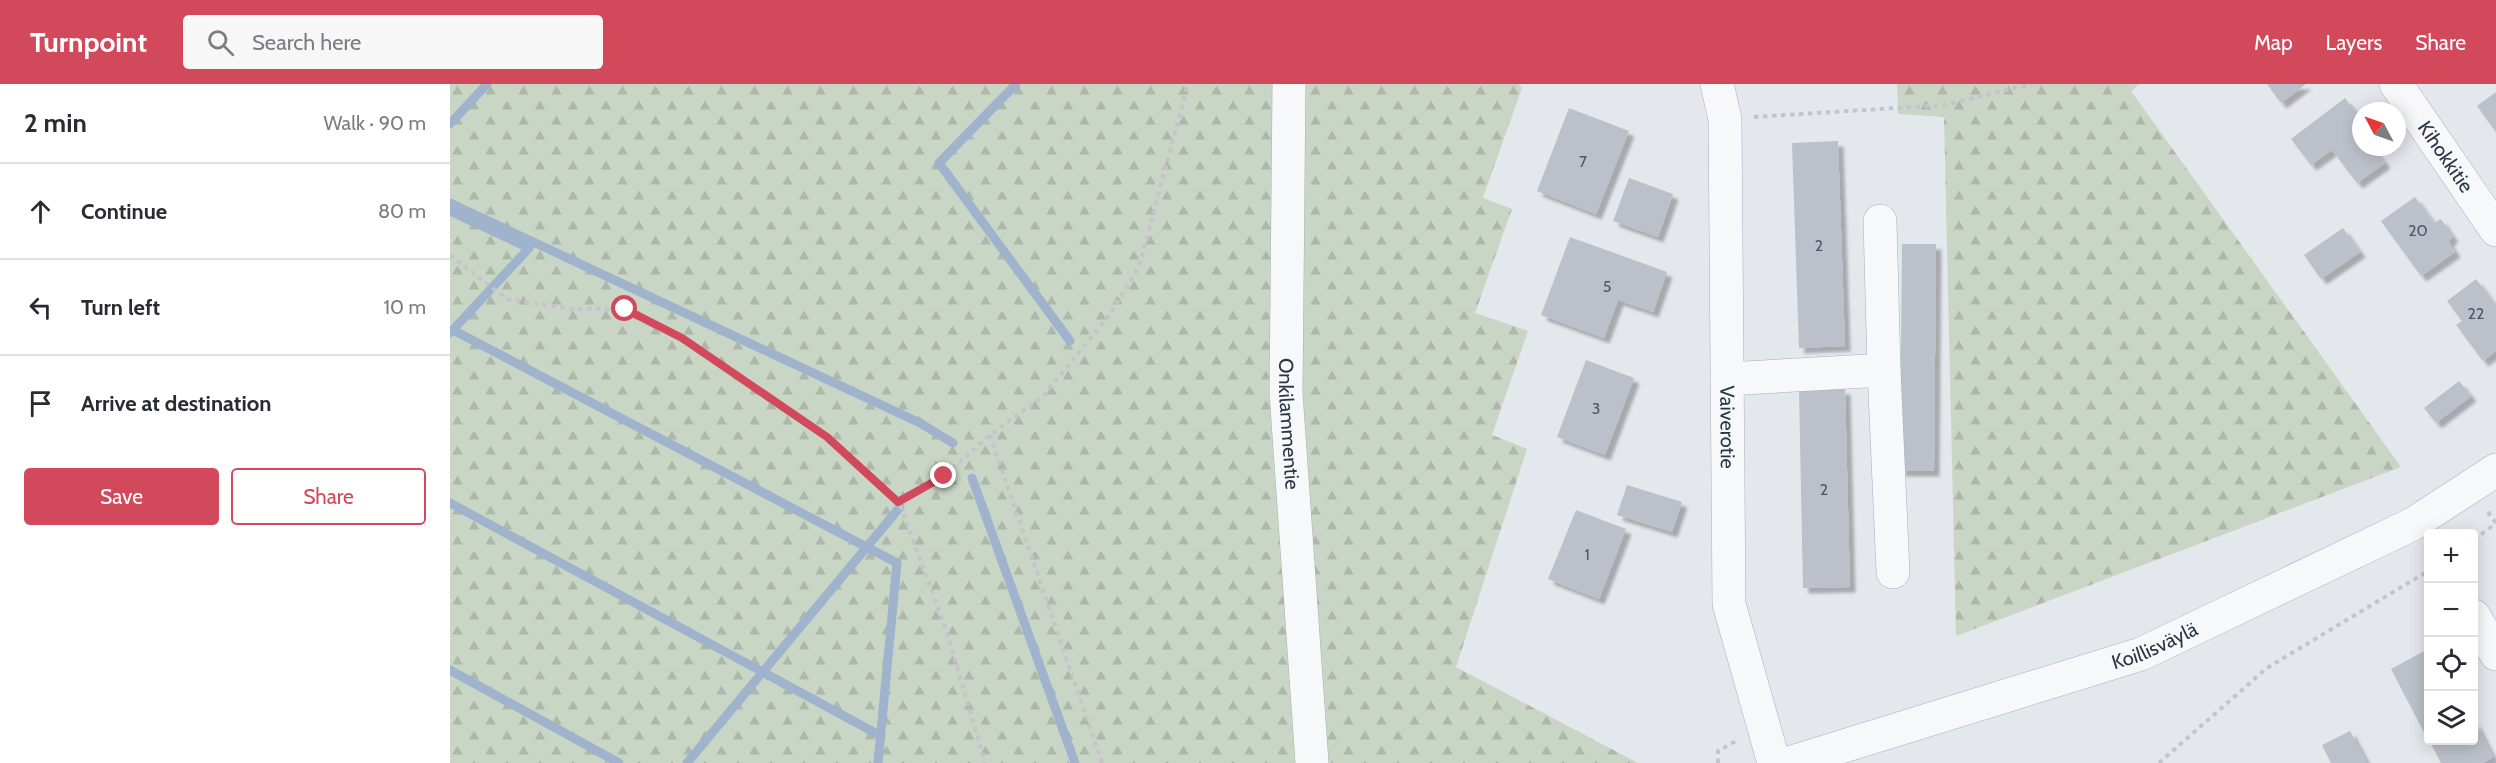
<!DOCTYPE html>
<html lang="en">
<head>
<meta charset="utf-8">
<style>
	:root { --surface:#fff; --page:#f7f7f7; --text:#2b2b33; --muted:#7c7c81; --line:#e1e1e2; --accent:#d1495b }
	body { margin:0; font-family:Cabin,sans-serif; background:var(--page); color:var(--text) }
	.controls { position:absolute; right:18px; bottom:18px; display:grid; overflow:hidden; border-radius:6px; box-shadow:0 3px 15px #0003 }
	.controls button { width:54px; height:54px; display:grid; place-items:center; padding:0; border:0; border-bottom:2px solid var(--line); background:var(--surface); color:var(--text); font:30px sans-serif }
	.compass { position:absolute; left:1902px; top:18px; width:54px; height:54px; border-radius:50%; background:var(--surface); box-shadow:0 3px 15px #0003; rotate:311deg }
	.stop { position:absolute; width:18px; height:18px; margin:-14px; border:4px solid #d1495b; border-radius:50%; background:#fff }
	.stop.end { background:#d1495b; border-color:#fff; box-shadow:0 2px 6px #0008 }
	.list { margin:0; padding:0; list-style:none }
	h2 { display:flex; justify-content:space-between; align-items:center; height:78px; margin:0; padding:0 24px; font-size:26px }
	h2 small { font-size:20px; font-weight:400; color:var(--muted) }
	.list li { display:grid; grid-template-columns:39px 1fr auto; gap:18px; align-items:center; box-sizing:border-box; height:96px; padding:0 24px; border-top:2px solid var(--line) }
	.list b { display:block; font-size:22px; white-space:nowrap }
	.list em { font-size:20px; font-style:normal; color:var(--muted) }
	.actions { display:flex; gap:12px; padding:18px 24px }
	.actions a { flex:1; padding:14px 0; border:2px solid var(--accent); border-radius:6px; text-align:center; font-size:21px; color:var(--accent) }
	.actions .main { background:var(--accent); color:#fff }
	.icon { flex:none; width:33px; height:33px; fill:none; stroke:currentColor; stroke-width:2; stroke-linecap:round; stroke-linejoin:round }
	.map { position:relative; flex:none; width:2046px; height:679px; overflow:hidden }
	header { display:flex; align-items:center; gap:36px; box-sizing:border-box; height:84px; padding:0 30px; background:var(--accent); color:#fff }
	header strong { font-size:28px }
	nav { display:flex; gap:33px; margin-inline-start:auto; font-size:21px }
	.search { width:420px; height:54px; background:var(--page); display:flex; align-items:center; gap:15px; box-sizing:border-box; padding:0 21px; border-radius:6px; color:var(--muted); font-size:22px }
	main { display:flex }
	aside { flex:1; background:var(--surface) }
	.map>svg:first-child { display:block }
	.forest { fill:url(#forest-firs) }
	.lines { fill:none; stroke-linecap:round; stroke-linejoin:round }
	.stream { stroke:#9fb4cc; stroke-width:9 }
	.building { fill:#bbc0ca; filter:url(#shadow) }
	.minor-casing { stroke:#a9aeb7; stroke-width:34 }
	.path { stroke:#c2c5cb; stroke-width:4; stroke-dasharray:4.5 4.5; stroke-linecap:butt }
	.minor { stroke:#f7f8fa; stroke-width:33 }
	.route { stroke:#d1495b; stroke-width:8 }
	.labels { text-anchor:middle; dominant-baseline:central; stroke-width:6; stroke-linejoin:round; paint-order:stroke }
	.number-label { font-size:16px; fill:#4f5766 }
	.street-label { font-size:20px; fill:#2b3445; stroke:#f4f6f9 }
</style>
</head>
<body>
<header>
<strong>Turnpoint</strong>
<div class="search"><svg class="icon" aria-label="search" viewBox="0 0 24 24"><circle cx="10" cy="10" r="6"/><path d="M15 15l6 6"/></svg>Search here</div>
<nav><a>Map</a><a>Layers</a><a>Share</a></nav>
</header>
<main>
<aside>
<h2>2 min<small>Walk · 90 m</small></h2>
<ul class="list">
<li><svg class="icon" aria-label="ahead" viewBox="0 0 24 24"><path d="M12 20V5M6 11l6-6 6 6"/></svg><div><b>Continue</b></div><em>80 m</em></li>
<li><svg class="icon" aria-label="left" viewBox="0 0 24 24"><path d="M17 20v-9H6M10 6l-5 5 5 5"/></svg><div><b>Turn left</b></div><em>10 m</em></li>
<li><svg class="icon" aria-label="arrive" viewBox="0 0 24 24"><path d="M6 21V4h12l-3 4 3 4H6"/></svg><div><b>Arrive at destination</b></div></li>
</ul>
<div class="actions"><a class="main">Save</a><a>Share</a></div>
</aside>
<div class="map">
<svg width="2046" height="679" viewBox="0 0 2046 679">
	<defs>
		<pattern id="forest-firs" width="22" height="20" patternUnits="userSpaceOnUse" patternTransform="scale(1.5)"><rect width="22" height="20" fill="#c9d6c5"/><path d="M5 1l3.5 6h-7zM16 11l3.5 6h-7z" fill="#adb8ab"/></pattern>
		<filter id="shadow"><feDropShadow dx="5.5" dy="5.5" stdDeviation="1.5" flood-color="#0004"/></filter>
	</defs>
	<rect width="100%" height="100%" fill="#e4e7ec"/>
	<g class="forest">
		<path d="M0,0H1069L1072,4L1033,114L1062,125L1025,229L1078,247L1042,351L1077,365L1006,583L1188,679H0Z"/>
		<path d="M1447,0H1689L1681,7L1951,383L1506,552L1494,33L1448,30Z"/>
	</g>
	<g class="lines">
		<g class="stream">
			<path d="M566,0L489,79L620,257"/>
			<path d="M0,40L37,0"/>
			<path d="M0,119L470,339L503,359"/>
			<path d="M0,127L79,164L0,249"/>
			<path d="M3,246L447,479L428,679"/>
			<path d="M522,394L625,679"/>
			<path d="M0,419L431,652"/>
			<path d="M0,586L169,679"/>
			<path d="M237,679L450,423"/>
		</g>
	</g>
	<g class="building">
		<path d="M1817,0H1856L1831,19Z"/>
		<path d="M2046,8V48L2027,22Z"/>
		<path d="M1895,14L1911,35L1906,40L1911,47V63H1923L1935,79L1907,99L1882,66L1861,81L1841,55Z"/>
		<path d="M1119,24L1179,47L1146,130L1087,107Z"/>
		<path d="M1388,57L1395,262L1349,264L1342,59Z"/>
		<path d="M1179,94L1223,110L1208,153L1163,137Z"/>
		<path d="M1965,113L1984,139L1991,135L2003,153L1998,157L2005,168L1971,192L1931,137Z"/>
		<path d="M1893,144L1910,168L1871,195L1854,171Z"/>
		<path d="M1120,153L1217,188L1203,228L1168,216L1154,254L1091,231Z"/>
		<path d="M1452,160H1486L1484,387H1450Z"/>
		<path d="M2026,195L2046,222V267L2033,277L2006,241L2012,237L1997,217Z"/>
		<path d="M1136,276L1184,294L1155,371L1107,353Z"/>
		<path d="M2009,297L2021,312L1986,339L1974,324Z"/>
		<path d="M1395,305L1400,503L1353,504L1349,306Z"/>
		<path d="M1177,401L1232,418L1222,448L1167,431Z"/>
		<path d="M1126,426L1176,445L1149,515L1098,495Z"/>
		<path d="M1978,565V656L1941,585Z"/>
		<path d="M2024,636L2043,673L2033,679H1991L1979,656H2024Z"/>
		<path d="M1900,647L1917,679H1881L1872,661Z"/>
	</g>
	<g class="lines">
		<defs>
			<g id="minor">
				<path id="s1" d="M839,0L836,309L862,679"/>
				<path id="s2" d="M1267,0L1275,35L1279,520L1324,679"/>
				<path id="s3" d="M1946,0L2046,146"/>
				<path d="M1434,286L1443,488"/>
				<path d="M1277,295L1434,286L1430,137"/>
				<path d="M2024,532L2046,570"/>
				<path id="s4" d="M1339,679L1691,570L1963,440L2046,386"/>
			</g>
		</defs>
		<use href="#minor" class="minor-casing"/>
		<g class="path">
			<path d="M1304,33L1494,21L1582,0"/>
			<path d="M0,171L57,215L121,225H175L232,254L377,353L449,418L497,548L535,679"/>
			<path d="M540,351L652,679"/>
			<path d="M449,418L494,392L540,351L593,312L658,233L689,183L738,0"/>
			<path d="M2038,428L2046,439"/>
			<path d="M2024,456L2046,439"/>
			<path d="M1268,679V667L1286,657"/>
			<path d="M1709,679L1817,584L1978,487"/>
		</g>
		<use href="#minor" class="minor"/>
	</g>
	<g class="lines">
		<path class="route" d="M175,225L232,254L377,353L448,418L494,392"/>
	</g>
	<g class="labels">
		<g class="number-label">
			<text x="1133" y="77">7</text>
			<text x="1968" y="146">20</text>
			<text x="1369" y="161">2</text>
			<text x="1157" y="202">5</text>
			<text x="2026" y="229">22</text>
			<text x="1146" y="324">3</text>
			<text x="1374" y="405">2</text>
			<text x="1137" y="470">1</text>
		</g>
		<g class="street-label">
			<text stroke="none"><textPath href="#s3" startOffset="88">Kihokkitie</textPath></text>
			<text stroke="none"><textPath href="#s1" startOffset="340">Onkilammentie</textPath></text>
			<text stroke="none"><textPath href="#s2" startOffset="344">Vaiverotie</textPath></text>
			<text stroke="none"><textPath href="#s4" startOffset="384">Koillisväylä</textPath></text>
		</g>
	</g>
</svg>
<div class="controls">
<button>+</button>
<button>−</button>
<button><svg class="icon" aria-label="locate" viewBox="0 0 24 24"><circle cx="12" cy="12" r="6"/><path d="M12 2v4M12 18v4M2 12h4M18 12h4"/></svg></button>
<button><svg class="icon" aria-label="layers" viewBox="0 0 24 24"><path d="M12 4l9 5-9 5-9-5zM3 14l9 5 9-5"/></svg></button>
</div>
<svg class="compass" viewBox="-18 -18 36 36"><path d="M0-13l5 13h-10z" fill="#e53935"/><path d="M0 13l5-13h-10z" fill="#7c7c81"/></svg>
<div class="stop" style="left:175px;top:225px"></div>
<div class="stop end" style="left:494px;top:392px"></div>
</div>
</main>
</body>
</html>
